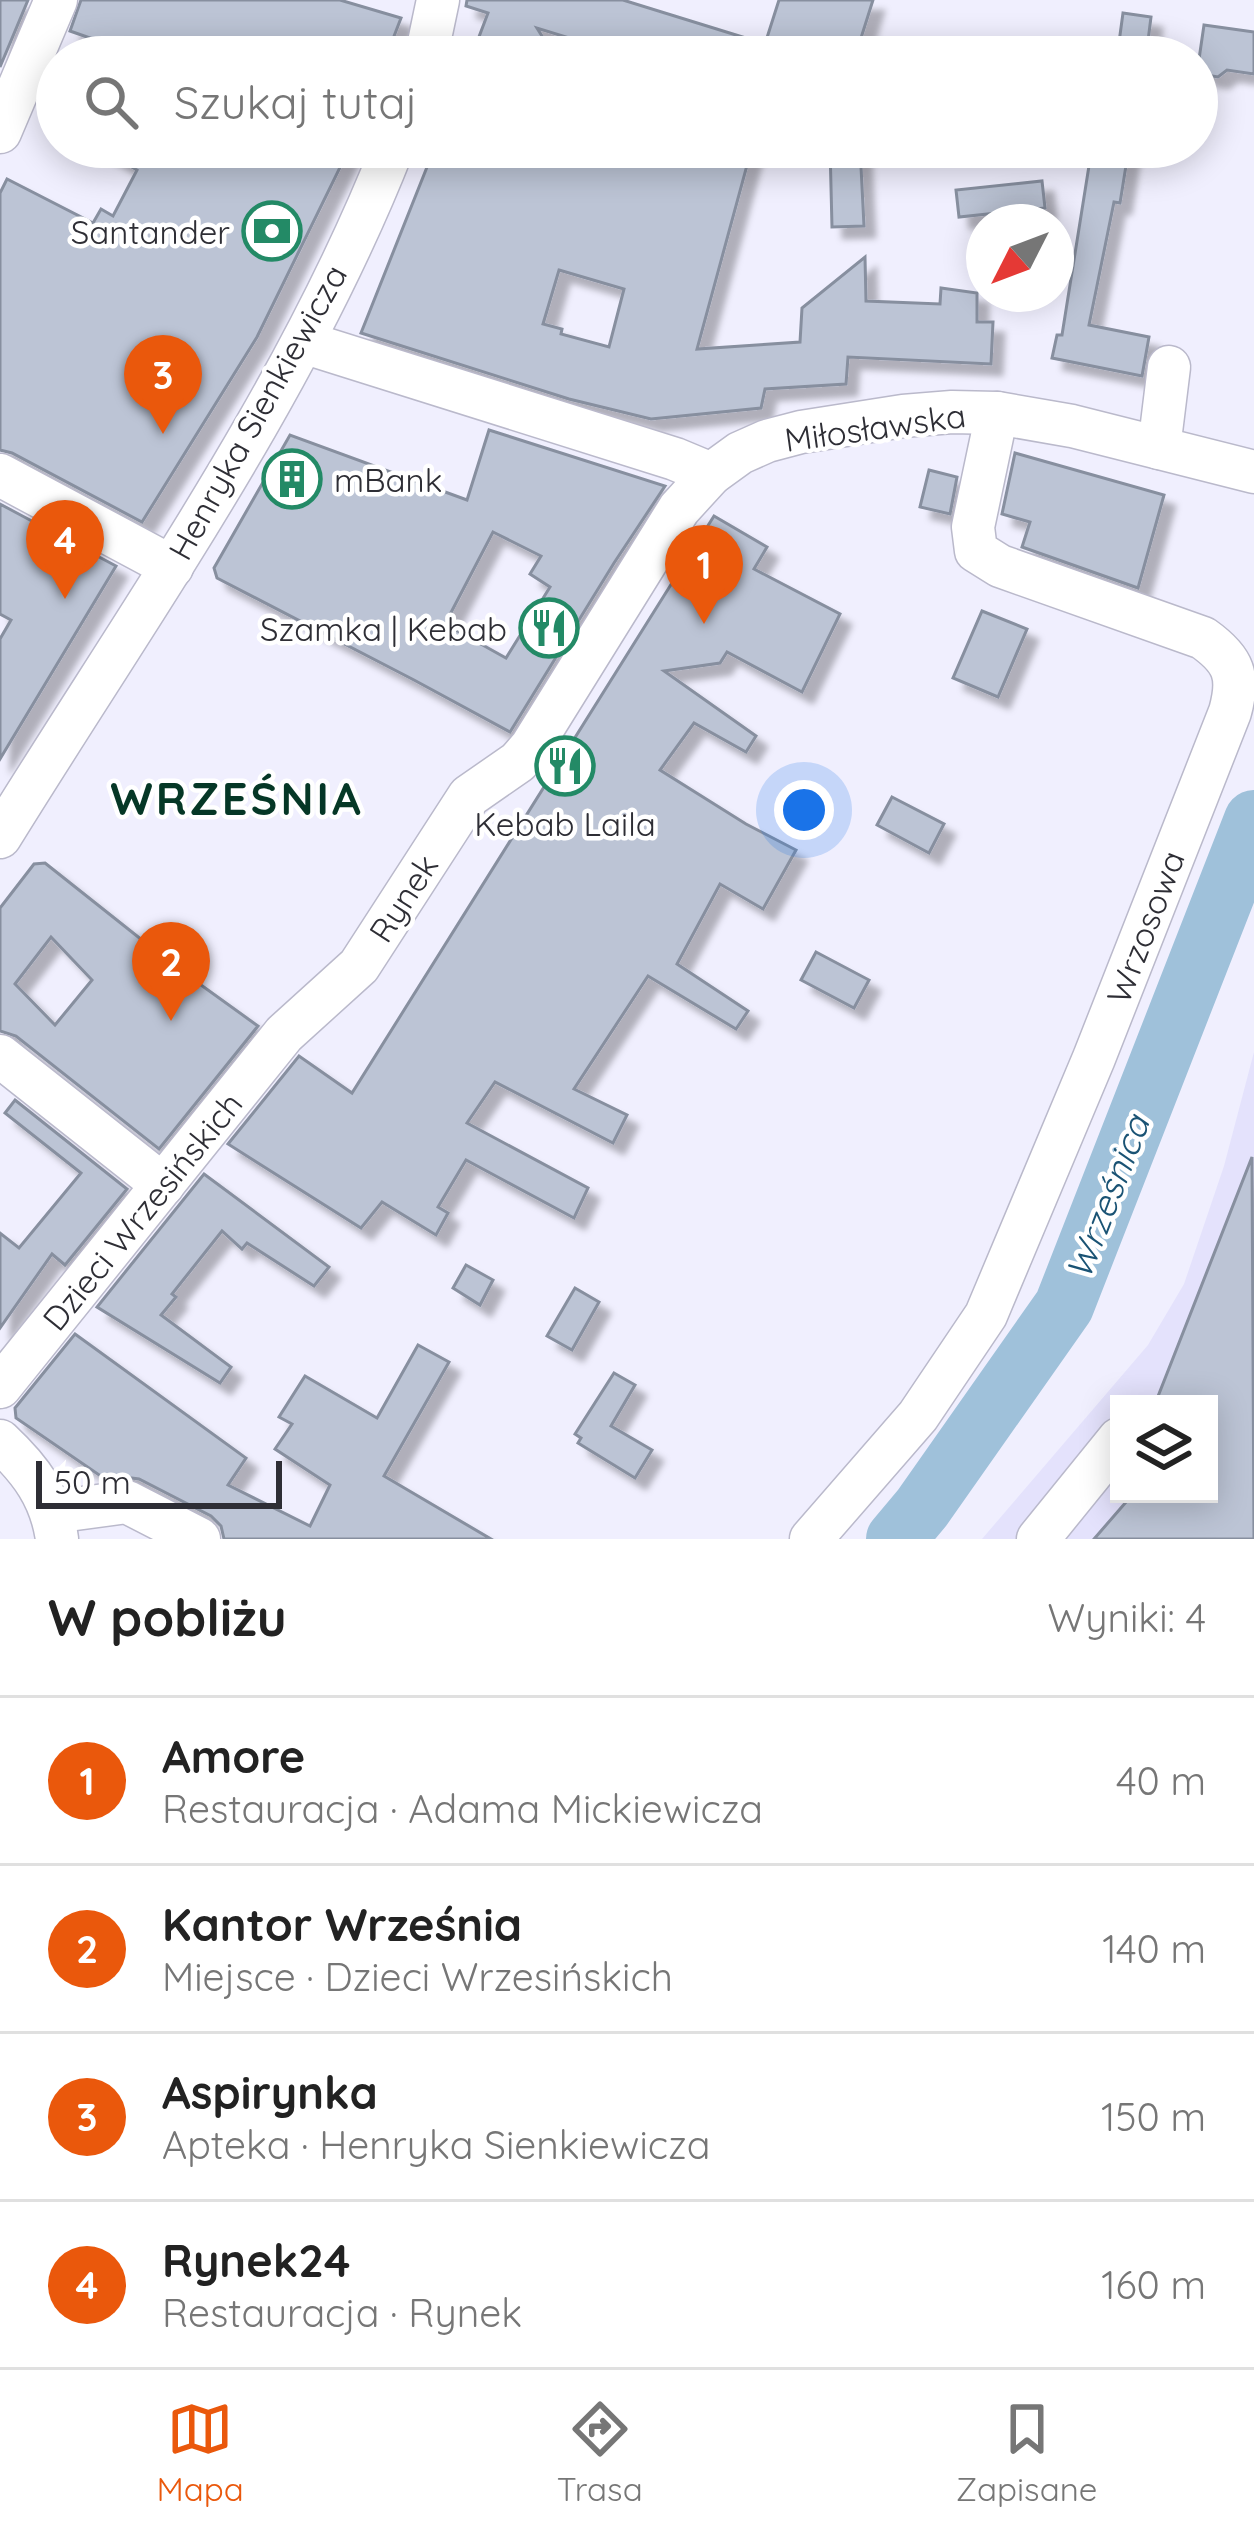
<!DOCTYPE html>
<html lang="pl">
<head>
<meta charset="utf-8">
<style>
	:root { --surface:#fff; --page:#f2f2f2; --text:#222; --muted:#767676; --line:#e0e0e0; --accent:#ea580c }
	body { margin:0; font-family:Quicksand,sans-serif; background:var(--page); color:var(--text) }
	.controls { position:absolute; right:36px; bottom:36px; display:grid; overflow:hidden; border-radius:0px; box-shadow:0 6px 30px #0003 }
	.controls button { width:108px; height:108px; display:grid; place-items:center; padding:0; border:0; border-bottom:3px solid var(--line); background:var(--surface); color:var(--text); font:60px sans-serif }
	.compass { position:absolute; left:966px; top:204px; width:108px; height:108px; border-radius:50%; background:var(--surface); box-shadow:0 6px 30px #0003; rotate:228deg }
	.scale { position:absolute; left:36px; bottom:30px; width:246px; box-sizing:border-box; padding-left:12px; border:6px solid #2e2e35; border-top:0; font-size:33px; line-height:42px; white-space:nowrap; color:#2e2e35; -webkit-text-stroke:9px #fff; paint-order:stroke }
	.you { position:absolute; left:804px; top:810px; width:42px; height:42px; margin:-30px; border:9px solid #fff; border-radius:50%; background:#1a73e8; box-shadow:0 0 0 18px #1a73e833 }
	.badge { display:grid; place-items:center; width:78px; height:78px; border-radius:50%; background:var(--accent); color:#fff; font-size:39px; font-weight:700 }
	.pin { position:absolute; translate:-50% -99px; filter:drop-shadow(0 3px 6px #0008) }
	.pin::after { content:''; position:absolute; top:63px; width:42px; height:36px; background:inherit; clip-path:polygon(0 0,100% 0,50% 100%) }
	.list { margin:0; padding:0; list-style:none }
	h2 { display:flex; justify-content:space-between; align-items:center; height:156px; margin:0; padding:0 48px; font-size:51px }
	h2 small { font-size:39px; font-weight:400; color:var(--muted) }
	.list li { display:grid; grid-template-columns:78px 1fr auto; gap:36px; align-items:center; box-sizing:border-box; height:168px; padding:0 48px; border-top:3px solid var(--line) }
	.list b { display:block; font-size:45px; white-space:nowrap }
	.list p { margin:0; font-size:39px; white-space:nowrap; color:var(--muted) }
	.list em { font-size:39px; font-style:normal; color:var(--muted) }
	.icon { flex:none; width:66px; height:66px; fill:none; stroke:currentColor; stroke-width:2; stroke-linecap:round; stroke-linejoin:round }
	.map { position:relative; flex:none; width:1254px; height:1539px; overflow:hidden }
	.search { position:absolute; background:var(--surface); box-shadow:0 6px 30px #0003; left:36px; right:36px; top:36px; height:132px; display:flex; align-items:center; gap:30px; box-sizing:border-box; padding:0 42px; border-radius:66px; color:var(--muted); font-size:45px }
	.sheet { height:828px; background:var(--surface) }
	nav { display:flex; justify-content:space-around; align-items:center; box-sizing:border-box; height:168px; border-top:3px solid var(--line); background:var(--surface); font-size:33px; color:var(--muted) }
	nav a { display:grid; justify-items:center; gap:6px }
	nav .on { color:var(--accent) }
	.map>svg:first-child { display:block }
	.built { fill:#e4e2fc; fill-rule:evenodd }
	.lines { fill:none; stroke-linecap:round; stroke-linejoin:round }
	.river { stroke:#9fc1da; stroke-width:60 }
	.building { fill:#bcc4d5; stroke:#878f9f; stroke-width:3; fill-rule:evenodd; filter:url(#shadow) }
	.minor-casing { stroke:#bab9cb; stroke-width:45 }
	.minor { stroke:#fff; stroke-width:42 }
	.labels { text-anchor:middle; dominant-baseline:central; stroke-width:9; stroke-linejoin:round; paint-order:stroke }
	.poi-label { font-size:33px; fill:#2e2e35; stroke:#fff; text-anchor:end }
	.street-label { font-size:33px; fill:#2e2e35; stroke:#fff }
	.water-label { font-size:36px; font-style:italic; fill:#1a5374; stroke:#fff }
	.district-label { font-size:45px; font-weight:bold; letter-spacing:3px; fill:#053726; stroke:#fff }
</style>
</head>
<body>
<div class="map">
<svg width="1254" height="1539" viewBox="0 0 1254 1539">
	<defs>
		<filter id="shadow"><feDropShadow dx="11" dy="11" stdDeviation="3" flood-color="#0004"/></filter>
	</defs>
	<rect width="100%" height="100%" fill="#f0effe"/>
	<path class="built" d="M1254,1052V1539H982L1148,1345L1184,1284L1224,1166ZM1119,1404H1209V1494H1119Z"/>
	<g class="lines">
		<path class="river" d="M896,1539L922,1508L1064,1306L1254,820"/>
	</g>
	<g class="building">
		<path d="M0,0H28L0,67Z"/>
		<path d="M81,0H340L401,18L386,57H324L285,46L281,57H144L70,31Z"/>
		<path d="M467,0H623L765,44L779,0H873L855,57H805L786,51V57H631L537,28L555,57H491L474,50L488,13L466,6Z"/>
		<path d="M1123,13L1151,17L1146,57H1117Z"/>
		<path d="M1204,25L1254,32V74L1227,70L1218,77L1206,75L1198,66Z"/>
		<path d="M97,147H218L251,162L258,147H350L257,337L142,522L12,453L0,450V193L7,179L93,223L101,209L113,216L137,170Z"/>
		<path d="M435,147H752L697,349L800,342L802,308L865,257L866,301L940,304L941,288L977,293V322H993L991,364L848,357L846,384L765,389L761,408L651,419L569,399L361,333ZM559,270L624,289L609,347L561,334L562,329L543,324Z"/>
		<path d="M830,147H860L864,226L832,227Z"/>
		<path d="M1092,147H1129L1120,203L1114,202L1089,325L1149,337L1142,376L1052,358L1057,335H1062Z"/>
		<path d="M1042,181L1045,208L959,217L956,190Z"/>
		<path d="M489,430L665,486L614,563L510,732L414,680L217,578L214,568L290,435L467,500ZM493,532L541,556L530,574L550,587L506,658L445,624Z"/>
		<path d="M1015,453L1164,495L1138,588L1022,547L1030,522L1002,514Z"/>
		<path d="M929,470L957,477L950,514L920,507Z"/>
		<path d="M0,504L116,566L0,759V639L11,620L0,614Z"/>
		<path d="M714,516L767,547L754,569L840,614L802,692L727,652L720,663L664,671L756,736L746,752L694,723L660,770L746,824L796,850L763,909L720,884L677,964L748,1011L736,1029L648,976L574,1089L627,1115L613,1143L495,1082L467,1123L588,1188L574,1218L466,1160L438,1207L448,1213L436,1235L382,1202L361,1228L228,1144L299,1056L352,1093Z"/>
		<path d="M982,611L1027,629L998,697L953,678Z"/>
		<path d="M892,797L944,824L929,853L877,825Z"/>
		<path d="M45,863L176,967L258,1026L159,1149L16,1036L0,1031V908L34,864ZM51,937L92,980L55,1025L15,984Z"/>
		<path d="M816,952L869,980L854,1008L801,980Z"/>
		<path d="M15,1100L127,1189L65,1265L52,1254L0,1328V1233L19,1248L81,1173L5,1113Z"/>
		<path d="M1252,1157L1254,1539H1094L1133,1494H1209V1404H1155Z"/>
		<path d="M204,1174L329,1267L314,1286L247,1243L242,1249L222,1231L172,1294L176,1297L161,1315L231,1367L220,1383L97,1307Z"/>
		<path d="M466,1265L493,1280L480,1305L453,1288Z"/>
		<path d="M575,1288L599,1302L572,1350L547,1336Z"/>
		<path d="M75,1334L246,1458L228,1485L310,1526L330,1485L275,1449L292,1424L279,1417L305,1376L377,1418L418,1345L449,1362L384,1476L491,1539H224L221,1526L211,1516L139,1479L124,1477L105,1479L16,1418L15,1408Z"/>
		<path d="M614,1373L635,1385L611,1426L652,1450L635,1478L578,1443L581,1438L575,1434Z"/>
	</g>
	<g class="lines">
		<defs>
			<g id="minor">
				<path d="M426,57L438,0"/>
				<path d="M0,132L56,0"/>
				<path d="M303,342L675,459L711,474"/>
				<path d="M1159,448L1169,367"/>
				<path d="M0,475L172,567"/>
				<path d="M0,837C139,612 296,394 393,147"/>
				<path d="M0,1056L163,1185"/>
				<path d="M0,1387L284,1034L359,966L469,796L518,762L531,747L679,509L711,474L740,453L767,441L801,432L903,416L952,412L997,413L1072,426L1254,472"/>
				<path d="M0,1441C31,1470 51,1497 57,1539"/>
				<path d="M53,1512L127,1502L199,1539"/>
				<path d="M811,1539L918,1416L986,1315L1094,1058L1230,712C1240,676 1234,660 1203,638L1000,566L976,551L973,527L997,413"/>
				<path d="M1038,1539L1119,1439"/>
			</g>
		</defs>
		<use href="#minor" class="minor-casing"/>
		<use href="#minor" class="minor"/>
	</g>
	<defs>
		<symbol id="bank-ring" viewBox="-11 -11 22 22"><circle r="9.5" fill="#fff" stroke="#238a66" stroke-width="1.5"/><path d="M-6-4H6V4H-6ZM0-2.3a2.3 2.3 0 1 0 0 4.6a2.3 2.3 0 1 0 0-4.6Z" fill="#238a66"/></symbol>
		<symbol id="building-ring" viewBox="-11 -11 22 22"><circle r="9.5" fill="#fff" stroke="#238a66" stroke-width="1.5"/><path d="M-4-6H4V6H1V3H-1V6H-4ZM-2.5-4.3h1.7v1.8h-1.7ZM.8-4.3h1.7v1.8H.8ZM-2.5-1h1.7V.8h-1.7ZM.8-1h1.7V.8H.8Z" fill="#238a66"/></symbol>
		<symbol id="restaurant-ring" viewBox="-11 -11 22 22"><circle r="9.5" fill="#fff" stroke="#238a66" stroke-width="1.5"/><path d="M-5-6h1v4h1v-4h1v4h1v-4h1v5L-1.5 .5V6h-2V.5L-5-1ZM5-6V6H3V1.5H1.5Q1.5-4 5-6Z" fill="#238a66"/></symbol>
	</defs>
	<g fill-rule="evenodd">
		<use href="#bank-ring" x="239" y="198" width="66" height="66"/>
		<use href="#building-ring" x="259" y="446" width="66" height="66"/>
		<use href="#restaurant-ring" x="516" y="595" width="66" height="66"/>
		<use href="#restaurant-ring" x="532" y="733" width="66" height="66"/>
	</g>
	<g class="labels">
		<g class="poi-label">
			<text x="230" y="231">Santander</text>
			<text x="334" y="479" text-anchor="start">mBank</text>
			<text x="507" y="628">Szamka | Kebab</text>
			<text x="565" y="823" text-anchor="middle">Kebab Laila</text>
		</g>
		<g class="street-label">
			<text transform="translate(257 412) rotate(-61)">Henryka Sienkiewicza</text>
			<text transform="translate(875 427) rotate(-8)">Miłosławska</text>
			<text transform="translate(403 898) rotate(-57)">Rynek</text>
			<text transform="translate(1145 927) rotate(-69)">Wrzosowa</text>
			<text transform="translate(142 1211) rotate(-51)">Dzieci Wrzesińskich</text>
		</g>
		<g class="water-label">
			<text transform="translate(1107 1197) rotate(-69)">Wrześnica</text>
		</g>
		<g class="district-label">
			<text x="237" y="798">WRZEŚNIA</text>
		</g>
	</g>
</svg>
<div class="controls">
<button><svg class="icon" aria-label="layers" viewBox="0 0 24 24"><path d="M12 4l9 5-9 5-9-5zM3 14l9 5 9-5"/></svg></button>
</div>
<svg class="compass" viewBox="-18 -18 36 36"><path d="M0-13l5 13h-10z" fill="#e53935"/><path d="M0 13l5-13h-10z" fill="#767676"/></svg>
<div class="scale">50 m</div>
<div class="you"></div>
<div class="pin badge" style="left:704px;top:624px">1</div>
<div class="pin badge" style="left:171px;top:1021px">2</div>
<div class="pin badge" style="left:163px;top:434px">3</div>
<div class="pin badge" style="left:65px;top:599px">4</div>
<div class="search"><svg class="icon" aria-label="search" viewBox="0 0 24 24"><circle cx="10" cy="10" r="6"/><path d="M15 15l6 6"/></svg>Szukaj tutaj</div>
</div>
<section class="sheet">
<h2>W pobliżu<small>Wyniki: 4</small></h2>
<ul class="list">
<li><span class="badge">1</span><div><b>Amore</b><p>Restauracja · Adama Mickiewicza</p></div><em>40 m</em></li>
<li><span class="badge">2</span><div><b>Kantor Września</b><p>Miejsce · Dzieci Wrzesińskich</p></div><em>140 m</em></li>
<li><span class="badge">3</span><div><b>Aspirynka</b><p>Apteka · Henryka Sienkiewicza</p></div><em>150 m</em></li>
<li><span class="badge">4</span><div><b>Rynek24</b><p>Restauracja · Rynek</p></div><em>160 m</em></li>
</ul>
</section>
<nav>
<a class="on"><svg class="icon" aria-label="map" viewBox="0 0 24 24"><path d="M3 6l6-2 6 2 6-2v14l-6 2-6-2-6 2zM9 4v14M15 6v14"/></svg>Mapa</a>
<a><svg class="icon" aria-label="directions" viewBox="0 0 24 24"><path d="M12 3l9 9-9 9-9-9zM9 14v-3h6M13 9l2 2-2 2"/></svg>Trasa</a>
<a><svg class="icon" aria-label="saved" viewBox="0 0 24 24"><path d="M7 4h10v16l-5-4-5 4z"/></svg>Zapisane</a>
</nav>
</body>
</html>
